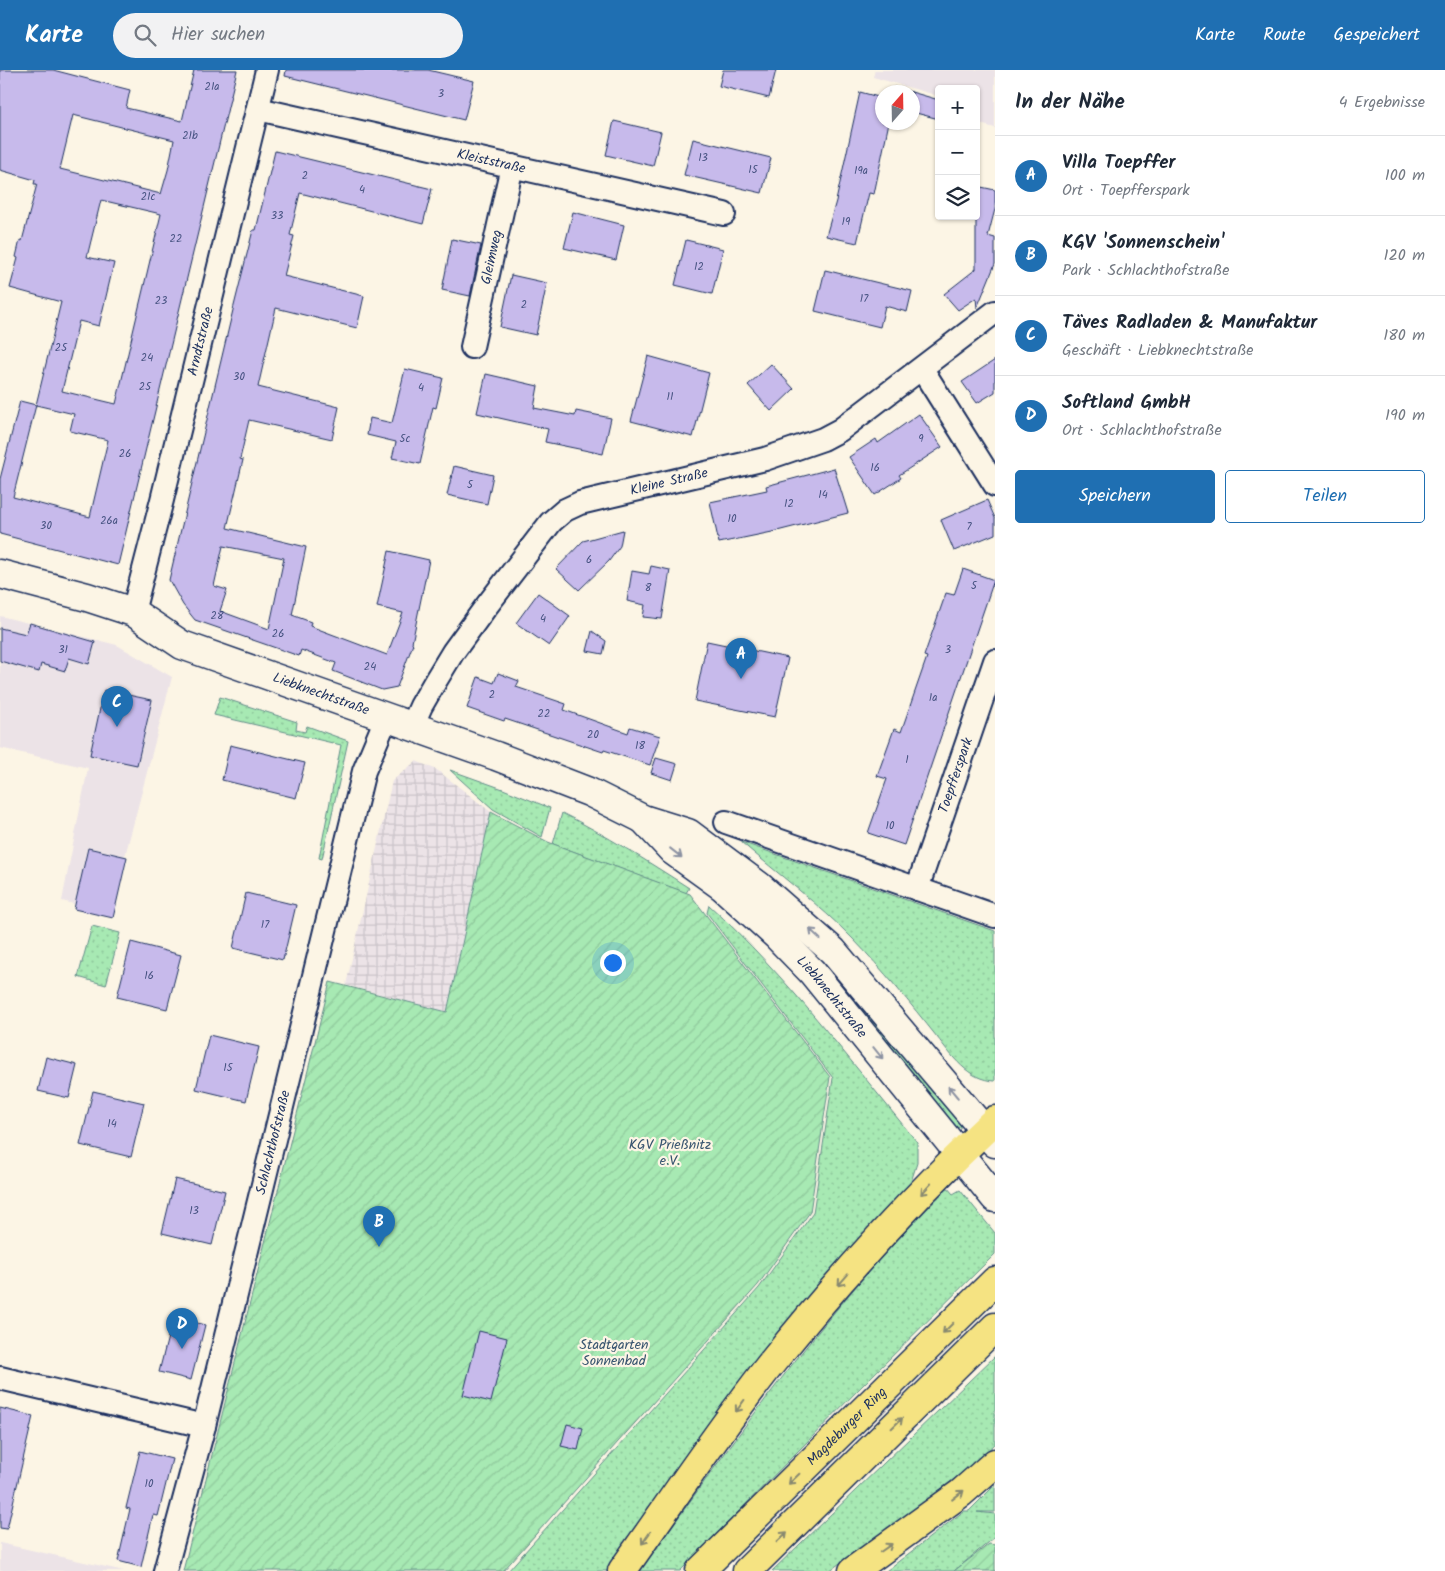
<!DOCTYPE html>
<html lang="de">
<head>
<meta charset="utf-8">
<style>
	:root { --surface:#fff; --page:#f2f2f3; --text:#1f2937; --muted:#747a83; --line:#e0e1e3; --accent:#1f6fb2 }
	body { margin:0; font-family:Kalam,sans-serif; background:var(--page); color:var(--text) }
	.controls { position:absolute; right:15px; top:15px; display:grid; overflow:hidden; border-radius:5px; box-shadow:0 1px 4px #0004 }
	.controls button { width:45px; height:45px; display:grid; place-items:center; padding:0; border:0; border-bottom:1px solid var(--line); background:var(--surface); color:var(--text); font:25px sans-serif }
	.compass { position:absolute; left:875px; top:15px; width:45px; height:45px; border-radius:50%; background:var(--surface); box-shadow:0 1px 4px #0004; rotate:20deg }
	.you { position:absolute; left:612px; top:892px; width:18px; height:18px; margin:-12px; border:4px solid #fff; border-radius:50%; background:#1a73e8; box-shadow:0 0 0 8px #1a73e833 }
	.badge { display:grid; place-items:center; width:32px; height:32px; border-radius:50%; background:var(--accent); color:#fff; font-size:16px; font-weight:700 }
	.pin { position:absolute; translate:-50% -41px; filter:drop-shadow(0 1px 2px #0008) }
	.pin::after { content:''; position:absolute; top:26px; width:18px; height:15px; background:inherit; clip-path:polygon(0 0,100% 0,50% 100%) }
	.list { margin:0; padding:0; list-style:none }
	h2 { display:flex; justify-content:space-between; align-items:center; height:65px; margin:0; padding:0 20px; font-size:21px }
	h2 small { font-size:16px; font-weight:400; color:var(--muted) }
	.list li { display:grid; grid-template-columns:32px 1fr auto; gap:15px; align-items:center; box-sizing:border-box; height:80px; padding:0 20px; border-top:1px solid var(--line) }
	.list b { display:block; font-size:19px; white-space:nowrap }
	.list p { margin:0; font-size:16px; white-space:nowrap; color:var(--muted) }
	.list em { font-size:16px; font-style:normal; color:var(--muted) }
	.actions { display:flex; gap:10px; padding:15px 20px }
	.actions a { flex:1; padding:11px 0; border:1px solid var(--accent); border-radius:5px; text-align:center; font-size:18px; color:var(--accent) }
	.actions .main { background:var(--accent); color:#fff }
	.icon { flex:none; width:28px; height:28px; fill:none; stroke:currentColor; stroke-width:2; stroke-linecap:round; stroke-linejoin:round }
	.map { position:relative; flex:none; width:995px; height:1501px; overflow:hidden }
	header { display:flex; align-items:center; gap:30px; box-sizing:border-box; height:70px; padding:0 25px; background:var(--accent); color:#fff }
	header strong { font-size:24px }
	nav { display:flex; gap:28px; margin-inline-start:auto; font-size:18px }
	.search { width:350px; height:45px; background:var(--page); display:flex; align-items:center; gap:12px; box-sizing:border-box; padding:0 18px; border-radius:28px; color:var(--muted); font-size:19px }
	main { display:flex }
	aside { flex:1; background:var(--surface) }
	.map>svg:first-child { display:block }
	.built { fill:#ece3e7 }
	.industrial { fill:url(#industrial-grid) }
	.grass { fill:url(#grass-dots); stroke:#618c88 }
	.garden { fill:url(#garden-furrows); stroke:#618c88 }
	.building { fill:#c7baeb; stroke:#1b2f5e; fill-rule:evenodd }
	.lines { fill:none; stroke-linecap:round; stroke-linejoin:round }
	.minor-casing { stroke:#1b2f5e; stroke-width:26 }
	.secondary-casing { stroke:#1b2f5e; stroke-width:31 }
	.trunk-casing { stroke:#1b2f5e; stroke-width:31 }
	.minor { stroke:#fcf5e5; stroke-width:22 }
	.secondary { stroke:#fcf5e5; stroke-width:28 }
	.trunk { stroke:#f5e382; stroke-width:28 }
	.oneway { stroke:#8c92a2 }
	.oneway2 { stroke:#888970 }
	.labels { text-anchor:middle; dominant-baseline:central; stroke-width:4.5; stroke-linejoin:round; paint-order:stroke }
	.number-label { font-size:11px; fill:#465281 }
	.street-label { font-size:14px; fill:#1b2f5e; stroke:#fcf5e5 }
	.park-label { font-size:14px; fill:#37546f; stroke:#fcf5e5 }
</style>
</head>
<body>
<header>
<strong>Karte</strong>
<div class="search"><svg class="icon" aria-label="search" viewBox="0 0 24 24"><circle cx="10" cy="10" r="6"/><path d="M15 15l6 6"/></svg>Hier suchen</div>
<nav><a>Karte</a><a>Route</a><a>Gespeichert</a></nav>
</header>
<main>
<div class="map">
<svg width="995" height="1501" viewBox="0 0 995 1501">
	<defs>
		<pattern id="industrial-grid" width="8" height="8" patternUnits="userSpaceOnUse" patternTransform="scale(1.25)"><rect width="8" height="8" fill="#ece3e7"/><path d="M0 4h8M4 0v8" fill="none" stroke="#cac3c9"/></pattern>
		<pattern id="grass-dots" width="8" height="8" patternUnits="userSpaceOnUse" patternTransform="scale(1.25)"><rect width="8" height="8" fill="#a7e9b3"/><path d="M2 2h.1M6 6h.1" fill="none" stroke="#8fc89c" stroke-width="1.8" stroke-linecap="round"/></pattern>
		<pattern id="garden-furrows" width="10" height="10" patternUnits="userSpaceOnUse" patternTransform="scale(1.25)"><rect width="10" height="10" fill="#a7e9b3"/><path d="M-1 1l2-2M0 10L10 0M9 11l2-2" fill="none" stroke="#8fc89c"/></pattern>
	</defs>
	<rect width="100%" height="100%" fill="#fcf5e5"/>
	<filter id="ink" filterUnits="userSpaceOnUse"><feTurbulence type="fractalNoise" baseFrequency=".02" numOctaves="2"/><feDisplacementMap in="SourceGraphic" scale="10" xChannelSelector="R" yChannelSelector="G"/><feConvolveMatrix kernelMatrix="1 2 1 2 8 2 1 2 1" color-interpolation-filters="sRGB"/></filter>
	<g filter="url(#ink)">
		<g class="built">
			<path d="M875,0H995V58L976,53V19H939V26L873,7Z"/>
			<path d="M0,546L117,575L172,607L110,843L62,831L88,698L0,678Z"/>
			<path d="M0,1473L124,1501H0Z"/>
		</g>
		<path class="industrial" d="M416,691L437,700L491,742L447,942L346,915L392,711Z"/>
		<g class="grass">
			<path d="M220,627L297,652L296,660L305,662L307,656L348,671L322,789L319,788L341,675L214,645Z"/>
			<path d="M450,700L503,719L550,738L542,767L493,739Z"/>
			<path d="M562,743C606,765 647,791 689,818L686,823L553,774Z"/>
			<path d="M741,772L995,861V1011C968,1010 952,986 937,967C910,933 883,900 853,869C819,834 778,804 741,772Z"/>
			<path d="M720,801L829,890L963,1055L961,1057L955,1058Z"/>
			<path d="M709,835C787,906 850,991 917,1072V1093L908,1121L757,1299L608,1501H508L759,1218L813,1143L833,1008L707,843Z"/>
			<path d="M92,856L120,863L106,915L78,907Z"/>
			<path d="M947,1117L953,1124L960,1120L995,1163V1184L862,1316L680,1501H640C735,1368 831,1234 947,1117Z"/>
			<path d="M995,1286V1374L972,1395L918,1437L829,1501H772Z"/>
			<path d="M995,1415V1442H977L995,1444V1467L954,1501H886L964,1441H969Z"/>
		</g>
		<g class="garden">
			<path d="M491,742L548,772L690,824L830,1007L810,1142L758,1215L503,1501H183L330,912L447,942Z"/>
			<path d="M989,1474L995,1475V1501H954Z"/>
		</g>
		<g class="building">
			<path d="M0,0H53L130,20L126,38L182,51L194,0H237L118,495L0,464V409L20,331L36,335L61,232L10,218L18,188L16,187L20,170L22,171L37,114H34L35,110L0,100ZM73,45L174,70L168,100L161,124L60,99ZM101,130L161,144L116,334L62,321L79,251L99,256L114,193L87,187ZM36,335L74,344L70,361L108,370L90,447L13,427Z"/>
			<path d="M286,0H428L474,11L464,50L285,6Z"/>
			<path d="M723,0H776L769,28L719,16Z"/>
			<path d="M894,17L939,30V49L912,42V22H893Z"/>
			<path d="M860,22L882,28V52H889L874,124L869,123L857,173L826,166L836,131Z"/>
			<path d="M614,51L661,62L653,96L606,85Z"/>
			<path d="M693,69L771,88L762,123L684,105Z"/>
			<path d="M275,81L432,119L423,154L300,123L290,165L294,166L284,206L364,226L357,258L276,238L258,317L339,337L332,369L249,350L240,389L243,390L227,458L306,477L292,545L311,552L310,556L387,585L403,543L377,537L389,481L429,490L412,573L413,574L397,617L382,620L333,601L336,593L301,580L299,586L195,550L183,535L169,510L233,240L253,160H256ZM223,476L284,488L269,559L220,541L227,520L214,516Z"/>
			<path d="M981,117L995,120V139L988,166L995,168V194L977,238L976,228L958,240L944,224L976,199V126H979Z"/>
			<path d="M573,142L624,155L616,190L564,178Z"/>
			<path d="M452,169L481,175L470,226L442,220Z"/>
			<path d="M686,170L723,179L712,224L675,215Z"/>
			<path d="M825,200L912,221L907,242L885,236L880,257L815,241Z"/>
			<path d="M511,205L547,213L536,265L500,257Z"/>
			<path d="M648,286L709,303L693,367L631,351Z"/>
			<path d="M995,290V322L977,333L962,312Z"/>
			<path d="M771,294L794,319L771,341L748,315Z"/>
			<path d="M405,299L443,308L436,338L433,337L420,394L392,388L396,372L367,365L370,348L392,353Z"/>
			<path d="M486,304L538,316L534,338L575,346L576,341L611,348L603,384L545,372L548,359L477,343Z"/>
			<path d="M919,344L942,377L899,405L901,408L875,425L849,387L876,369L878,373Z"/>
			<path d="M454,396L493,405L487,434L447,425Z"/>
			<path d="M834,398L848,443L777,461L719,473L710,432L767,420L766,416Z"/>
			<path d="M987,430L995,448V464L954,481L941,450Z"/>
			<path d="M623,460L620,476L609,491L579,520L556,499L583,471Z"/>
			<path d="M651,496L670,500L662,549L643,547L645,535L627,531L632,501L649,504Z"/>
			<path d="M963,499L994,510L904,775L868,763L887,709L877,706L894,659L901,662L927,587L924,586L946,523L954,525Z"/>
			<path d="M538,523L570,546L549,576L516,553Z"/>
			<path d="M30,553L95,572L89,594L69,588L65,601L41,594L39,602L0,591V558L26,564Z"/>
			<path d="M592,561L606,571L603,584L587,581Z"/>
			<path d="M707,571L788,588L775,647L695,631Z"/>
			<path d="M498,603L519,611L516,617L566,634L564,640L628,663L630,657L660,666L650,695L604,680L603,682L505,649L504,651L467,638L478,607L494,613Z"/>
			<path d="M104,620L152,630L137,695L90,685Z"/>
			<path d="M230,675L305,693L296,728L222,710Z"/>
			<path d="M656,688L677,694L672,710L651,703Z"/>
			<path d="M88,778L127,787L113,848L74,839Z"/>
			<path d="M246,823L296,835L283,890L233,878Z"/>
			<path d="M131,872L181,885L167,939L117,927Z"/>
			<path d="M209,965L259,977L246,1031L196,1019Z"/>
			<path d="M46,987L77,995L69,1028L38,1021Z"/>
			<path d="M93,1021L144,1033L131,1087L80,1075Z"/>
			<path d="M175,1109L225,1121L212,1175L162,1163Z"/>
			<path d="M173,1247L205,1255L191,1310L159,1302Z"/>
			<path d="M479,1261L507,1268L491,1332L463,1325Z"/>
			<path d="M0,1338L33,1346L7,1459L0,1458Z"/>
			<path d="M567,1354L583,1358L578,1380L561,1376Z"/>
			<path d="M140,1381L172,1389L158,1446L153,1445L141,1497L118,1491L130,1439L126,1438Z"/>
		</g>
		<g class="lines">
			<defs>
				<g id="minor">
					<path id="s1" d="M258,39L724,144"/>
					<path id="s2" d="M472,277L512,96"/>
					<path d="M922,299L995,415"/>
					<path id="s3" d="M133,542L162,430L267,0"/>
					<path id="s4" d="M412,656L421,636L436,610L453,582L485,538L551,452L565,440L580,433L765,389L823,369L840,360L995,242"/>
					<path d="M726,752L995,846"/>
					<path id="s5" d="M917,819L995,591"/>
					<path d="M0,1308L204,1356"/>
					<path id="s6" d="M165,1501L204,1356L364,701L387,646"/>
				</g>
				<g id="secondary">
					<path id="s7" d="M0,504L87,527L133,542L182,575L496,686L589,722L643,749L688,763L759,816L833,881L995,1073"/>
					<path id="s8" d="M644,750L673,781L723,817L777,866L812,902L995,1128"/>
				</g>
				<g id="trunk">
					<path d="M622,1501C671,1432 718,1361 770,1295C839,1209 915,1125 995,1050"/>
					<path id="s9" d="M700,1501L995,1211"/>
					<path d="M747,1501L995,1257"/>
					<path d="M853,1501L961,1423L995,1393"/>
				</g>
			</defs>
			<use href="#minor" class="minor-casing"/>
			<use href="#secondary" class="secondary-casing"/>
			<use href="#trunk" class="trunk-casing"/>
			<use href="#minor" class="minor"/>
			<use href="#secondary" class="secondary"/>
			<use href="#trunk" class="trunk"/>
		</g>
		<defs><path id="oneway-shaft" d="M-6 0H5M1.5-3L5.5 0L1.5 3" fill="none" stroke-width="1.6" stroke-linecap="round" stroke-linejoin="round" transform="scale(1.25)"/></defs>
		<g class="oneway">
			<use href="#oneway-shaft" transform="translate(676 783) rotate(38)"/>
			<use href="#oneway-shaft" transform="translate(815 864) rotate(-137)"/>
			<use href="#oneway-shaft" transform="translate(878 983) rotate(51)"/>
			<use href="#oneway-shaft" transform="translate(953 1022) rotate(-130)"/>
		</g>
		<g class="oneway2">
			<use href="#oneway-shaft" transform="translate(926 1119) rotate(133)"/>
			<use href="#oneway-shaft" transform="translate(843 1210) rotate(131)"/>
			<use href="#oneway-shaft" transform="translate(948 1258) rotate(135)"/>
			<use href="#oneway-shaft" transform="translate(740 1336) rotate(126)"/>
			<use href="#oneway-shaft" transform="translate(897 1353) rotate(-44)"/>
			<use href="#oneway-shaft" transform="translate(794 1409) rotate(136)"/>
			<use href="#oneway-shaft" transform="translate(958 1425) rotate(-38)"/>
			<use href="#oneway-shaft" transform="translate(782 1467) rotate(-44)"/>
			<use href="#oneway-shaft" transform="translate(646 1468) rotate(125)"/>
			<use href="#oneway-shaft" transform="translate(886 1478) rotate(-35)"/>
		</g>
	</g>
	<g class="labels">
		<g class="number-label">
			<text x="212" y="17">21a</text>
			<text x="441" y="24">3</text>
			<text x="190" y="66">21b</text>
			<text x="703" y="88">13</text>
			<text x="753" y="100">15</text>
			<text x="861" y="101">19a</text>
			<text x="305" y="106">2</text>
			<text x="362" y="120">4</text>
			<text x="148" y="127">21c</text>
			<text x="277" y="146">33</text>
			<text x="846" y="152">19</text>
			<text x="176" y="169">22</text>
			<text x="699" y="197">12</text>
			<text x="864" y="229">17</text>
			<text x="161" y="231">23</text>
			<text x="524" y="235">2</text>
			<text x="61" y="278">25</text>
			<text x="147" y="288">24</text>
			<text x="239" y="307">30</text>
			<text x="145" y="317">25</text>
			<text x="421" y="318">4</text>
			<text x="670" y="327">11</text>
			<text x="405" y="369">5c</text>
			<text x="921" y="369">9</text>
			<text x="125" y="384">26</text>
			<text x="875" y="398">16</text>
			<text x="470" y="415">5</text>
			<text x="823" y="425">14</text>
			<text x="789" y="434">12</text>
			<text x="732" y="449">10</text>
			<text x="109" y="451">26a</text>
			<text x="46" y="456">30</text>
			<text x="969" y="457">7</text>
			<text x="589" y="490">6</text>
			<text x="974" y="516">5</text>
			<text x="648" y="518">8</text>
			<text x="217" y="546">28</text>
			<text x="543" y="549">4</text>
			<text x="278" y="564">26</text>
			<text x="63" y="580">31</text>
			<text x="948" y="580">3</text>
			<text x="370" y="597">24</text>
			<text x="492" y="625">2</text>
			<text x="933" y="628">1a</text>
			<text x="544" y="644">22</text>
			<text x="593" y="665">20</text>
			<text x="640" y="676">18</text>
			<text x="907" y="690">1</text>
			<text x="890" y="756">10</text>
			<text x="265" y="855">17</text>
			<text x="149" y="906">16</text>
			<text x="228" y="998">15</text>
			<text x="112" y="1054">14</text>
			<text x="194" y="1141">13</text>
			<text x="149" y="1414">10</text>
		</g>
		<g class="street-label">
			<text stroke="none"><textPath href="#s1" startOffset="239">Kleiststraße</textPath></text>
			<text stroke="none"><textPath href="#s2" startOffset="92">Gleimweg</textPath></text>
			<text stroke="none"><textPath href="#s3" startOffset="279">Arndtstraße</textPath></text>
			<text stroke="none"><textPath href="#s4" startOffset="374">Kleine Straße</textPath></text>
			<text stroke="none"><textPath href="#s7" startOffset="345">Liebknechtstraße</textPath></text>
			<text stroke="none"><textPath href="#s5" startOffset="120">Toepfferspark</textPath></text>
			<text stroke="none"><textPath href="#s8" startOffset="259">Liebknechtstraße</textPath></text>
			<text stroke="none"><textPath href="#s6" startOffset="442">Schlachthofstraße</textPath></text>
			<text stroke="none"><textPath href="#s9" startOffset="206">Magdeburger Ring</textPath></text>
		</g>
		<g class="park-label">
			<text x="670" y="1075">KGV Prießnitz<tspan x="670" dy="16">e.V.</tspan></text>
			<text x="614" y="1275">Stadtgarten<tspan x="614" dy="16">Sonnenbad</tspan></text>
		</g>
	</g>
</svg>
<div class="controls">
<button>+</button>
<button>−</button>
<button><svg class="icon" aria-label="layers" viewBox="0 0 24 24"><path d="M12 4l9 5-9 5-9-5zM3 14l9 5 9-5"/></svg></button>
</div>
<svg class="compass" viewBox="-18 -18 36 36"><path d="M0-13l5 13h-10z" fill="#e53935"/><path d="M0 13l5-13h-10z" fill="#747a83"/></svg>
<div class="you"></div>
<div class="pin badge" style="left:741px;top:609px">A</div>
<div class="pin badge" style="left:379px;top:1177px">B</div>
<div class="pin badge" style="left:117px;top:657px">C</div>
<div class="pin badge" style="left:182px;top:1279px">D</div>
</div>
<aside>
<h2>In der Nähe<small>4 Ergebnisse</small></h2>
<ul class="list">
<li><span class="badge">A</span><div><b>Villa Toepffer</b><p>Ort · Toepfferspark</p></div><em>100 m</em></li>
<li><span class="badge">B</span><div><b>KGV 'Sonnenschein'</b><p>Park · Schlachthofstraße</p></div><em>120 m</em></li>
<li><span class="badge">C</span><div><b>Täves Radladen &amp; Manufaktur</b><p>Geschäft · Liebknechtstraße</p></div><em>180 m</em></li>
<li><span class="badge">D</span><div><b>Softland GmbH</b><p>Ort · Schlachthofstraße</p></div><em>190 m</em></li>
</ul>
<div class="actions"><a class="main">Speichern</a><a>Teilen</a></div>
</aside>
</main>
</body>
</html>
